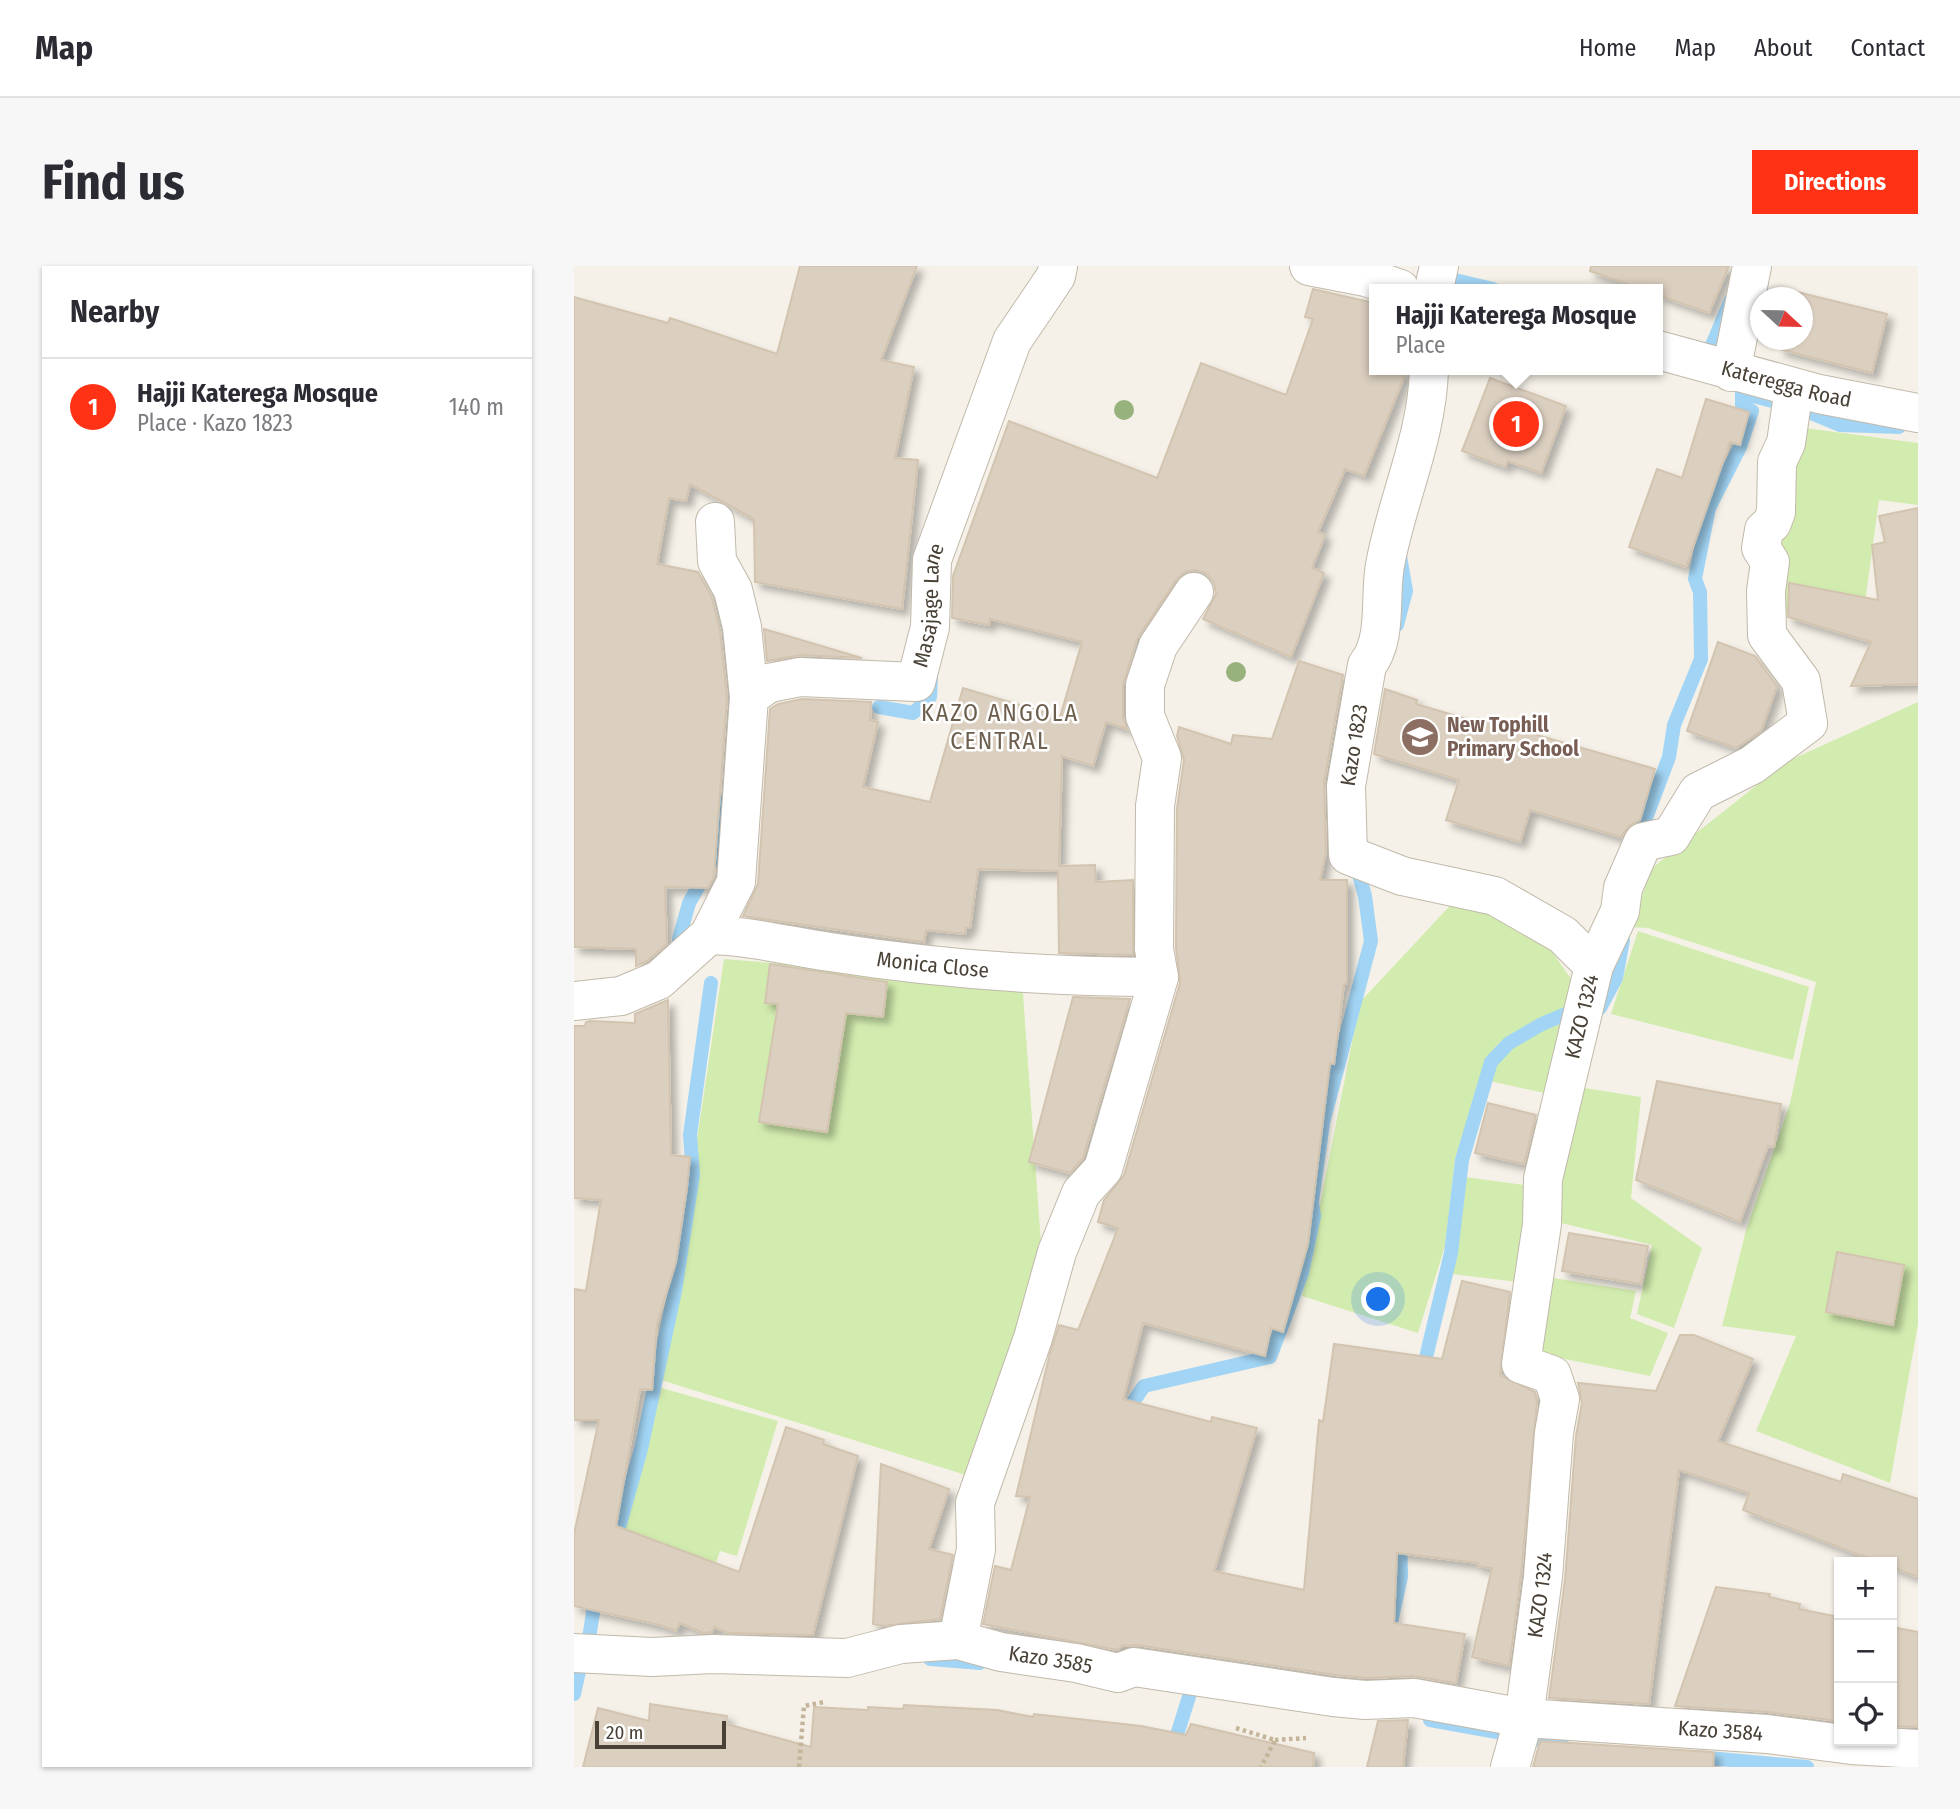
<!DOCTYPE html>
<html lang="en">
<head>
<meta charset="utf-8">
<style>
	:root { --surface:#fff; --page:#f7f7f7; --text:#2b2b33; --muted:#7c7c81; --line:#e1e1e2; --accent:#ff3215 }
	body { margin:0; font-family:"Fira Sans Condensed",sans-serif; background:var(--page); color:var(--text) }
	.controls { position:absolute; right:21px; bottom:21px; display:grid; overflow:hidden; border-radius:0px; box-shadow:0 2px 5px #0004 }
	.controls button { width:63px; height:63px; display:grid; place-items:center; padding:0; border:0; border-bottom:2px solid var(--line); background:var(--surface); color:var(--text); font:35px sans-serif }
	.compass { position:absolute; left:1176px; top:21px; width:63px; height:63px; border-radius:50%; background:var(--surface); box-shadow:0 2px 5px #0004; rotate:112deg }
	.scale { position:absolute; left:21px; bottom:18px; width:131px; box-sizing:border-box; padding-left:7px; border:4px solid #494136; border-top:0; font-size:19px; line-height:24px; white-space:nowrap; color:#494136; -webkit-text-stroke:5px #fff; paint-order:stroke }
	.you { position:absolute; left:805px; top:1034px; width:24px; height:24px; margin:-18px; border:5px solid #fff; border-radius:50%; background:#1a73e8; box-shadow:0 0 0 10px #1a73e833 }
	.badge { display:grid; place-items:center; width:46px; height:46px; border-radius:50%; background:var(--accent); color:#fff; font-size:23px; font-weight:700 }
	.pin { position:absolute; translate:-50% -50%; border:4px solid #fff; box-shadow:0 2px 7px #0006 }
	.popup { position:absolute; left:795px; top:18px; width:294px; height:91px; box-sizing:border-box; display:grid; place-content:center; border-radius:0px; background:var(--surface); filter:drop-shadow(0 2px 5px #0005); font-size:23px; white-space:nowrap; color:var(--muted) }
	.popup b { font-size:26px; color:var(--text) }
	.popup::after { content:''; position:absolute; left:50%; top:100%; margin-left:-14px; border:14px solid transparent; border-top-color:var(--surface) }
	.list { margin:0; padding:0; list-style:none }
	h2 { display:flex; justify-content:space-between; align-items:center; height:91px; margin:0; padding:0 28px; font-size:30px }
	h2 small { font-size:23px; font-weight:400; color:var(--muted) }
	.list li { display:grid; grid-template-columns:46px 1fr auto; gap:21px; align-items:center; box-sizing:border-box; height:98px; padding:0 28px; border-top:2px solid var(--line) }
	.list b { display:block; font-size:26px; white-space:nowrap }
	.list p { margin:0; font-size:23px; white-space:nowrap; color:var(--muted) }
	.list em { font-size:23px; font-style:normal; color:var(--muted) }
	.icon { flex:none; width:38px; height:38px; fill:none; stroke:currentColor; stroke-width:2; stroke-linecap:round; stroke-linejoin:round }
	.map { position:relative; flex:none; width:1344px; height:1501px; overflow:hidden; border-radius:0px }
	header { display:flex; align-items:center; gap:42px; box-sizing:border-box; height:98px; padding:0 35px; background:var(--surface); border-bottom:2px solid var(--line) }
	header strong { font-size:33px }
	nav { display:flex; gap:38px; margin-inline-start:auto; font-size:24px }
	.intro { display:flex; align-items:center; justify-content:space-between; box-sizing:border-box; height:168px; padding:0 42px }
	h1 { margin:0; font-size:49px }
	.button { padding:18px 32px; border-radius:0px; background:var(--accent); color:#fff; font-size:24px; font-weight:700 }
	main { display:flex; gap:42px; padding:0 42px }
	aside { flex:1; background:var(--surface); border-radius:0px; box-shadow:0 2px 5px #0004 }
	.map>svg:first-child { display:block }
	.green { fill:#d2ecaf }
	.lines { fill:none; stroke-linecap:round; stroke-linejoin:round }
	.stream { stroke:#a2d5f5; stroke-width:14 }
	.building { fill:#dbcfc0; stroke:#d3c4b0; stroke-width:2; filter:url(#shadow) }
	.minor-casing { stroke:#c1b9aa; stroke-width:40 }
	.path { stroke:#c4b49a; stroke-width:4.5; stroke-dasharray:3.5 3.5; stroke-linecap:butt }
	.minor { stroke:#fff; stroke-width:38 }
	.tree { fill:#97b27d }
	.labels { text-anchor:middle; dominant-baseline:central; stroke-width:5; stroke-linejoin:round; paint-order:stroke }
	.street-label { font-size:21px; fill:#494136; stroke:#fff }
	.education-label { font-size:21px; font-weight:bold; fill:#785e54; stroke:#fff; text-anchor:start }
	.quarter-label { font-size:24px; letter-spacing:2px; fill:#6d5f4d; stroke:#fff }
</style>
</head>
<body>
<header>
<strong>Map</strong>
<nav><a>Home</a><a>Map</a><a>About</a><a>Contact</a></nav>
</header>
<div class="intro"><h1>Find us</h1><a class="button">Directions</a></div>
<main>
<aside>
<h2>Nearby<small></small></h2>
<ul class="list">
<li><span class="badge">1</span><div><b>Hajji Katerega Mosque</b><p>Place · Kazo 1823</p></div><em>140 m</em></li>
</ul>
</aside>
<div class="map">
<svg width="1344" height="1501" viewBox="0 0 1344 1501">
	<defs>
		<filter id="shadow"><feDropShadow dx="6" dy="6" stdDeviation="3.5" flood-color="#0004"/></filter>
	</defs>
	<rect width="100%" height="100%" fill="#f5f1e8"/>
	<g class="green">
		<path d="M1216,160L1344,177V239L1305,234L1288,359L1190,345Z"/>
		<path d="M1344,436V1058L1316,1217L1182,1165L1222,1070L1148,1060L1172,964L1216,837L1242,716L1074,662L1057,661L1078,602L1212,496Z"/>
		<path d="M885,630L966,668L1004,723L984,830L906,813L881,893L871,980L844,1067L728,1030L786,736Z"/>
		<path d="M1064,665L1235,721L1219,794L1037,748Z"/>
		<path d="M150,693L445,717L449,728L469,1005L395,1210L87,1114Z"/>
		<path d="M1011,822L1067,831L1057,932L1128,982L1100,1062L1063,1048L1078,979L979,955L986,872Z"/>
		<path d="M891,911L957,920L944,1016L878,1008Z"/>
		<path d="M973,1011L1062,1025L1056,1052L1094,1067L1076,1110L956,1086Z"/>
		<path d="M84,1121L204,1155L163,1290L146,1285L141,1300L47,1263Z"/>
	</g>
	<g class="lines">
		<g class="stream">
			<path d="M881,14L919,23"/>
			<path d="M1127,94L1139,77L1157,34"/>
			<path d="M1230,144L1266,159L1325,161"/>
			<path d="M823,359L832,325L826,290"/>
			<path d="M305,441L339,447L356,431L357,412"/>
			<path d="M1064,573L1095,491L1100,459L1127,393L1126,326L1121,313L1135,242L1166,181L1178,145L1168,139V127L1206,137"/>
			<path d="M105,673L115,637L132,607L145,575L147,537"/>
			<path d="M848,1108L877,987L888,894L917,796L935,777L968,758L1006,742H1026L1042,712L1049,674"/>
			<path d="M549,1151L570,1120L696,1091L728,1007L740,950L738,936L749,857L797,675L791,630L782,598"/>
			<path d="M36,1277L46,1258L67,1183L101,1025L119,909L116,869L137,717"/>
			<path d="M817,1356L827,1311L826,1269"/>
			<path d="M14,1379L22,1327"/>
			<path d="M356,1393L406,1397"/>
			<path d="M0,1428L6,1401"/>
			<path d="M856,1454L988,1478"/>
			<path d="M1123,1491L1233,1501"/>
			<path d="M593,1501L618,1421"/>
		</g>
	</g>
	<g class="building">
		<path d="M226,0H343L307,94L340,101L321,192L344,194L328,343L181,316L180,253L116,218L112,235L95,232L83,298L124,306L138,332L146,365L153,431L140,610L134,622L91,621L93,678L73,695L62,700V683L0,681V31L94,57L96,52L203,88Z"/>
		<path d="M1017,0H1155L1135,47L1084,29V23H1068L1016,5Z"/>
		<path d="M739,23L800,37V104H833L790,210L771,203L744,266L751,269L738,302L750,307L717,391L629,353L642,328L640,317L632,307L621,304L611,306L602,314L563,373L549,419V451L553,463L532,456L519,500L488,490L485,600L521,599L522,616L559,614V689L485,687L484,605L404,603L396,662H392L391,668L352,664L350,676L169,650L184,618L196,443L204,438L228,433L297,436L296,454L304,456L289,521L356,536L389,422L486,451L508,376L416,353L415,359L378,352L379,310L435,155L583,212L627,97L712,129L739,53L731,51Z"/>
		<path d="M1219,25L1313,48L1298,107L1205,83L1207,74H1228V32H1218Z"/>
		<path d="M916,112L992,140L967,207L934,195L931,201L888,185Z"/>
		<path d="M1132,133L1175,146L1166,179L1156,176L1112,301L1055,281L1083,203L1108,212Z"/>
		<path d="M1344,242V418L1277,420L1297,376L1214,351L1215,317L1304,334L1298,279L1311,276L1305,250Z"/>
		<path d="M190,363L288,392L227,389L193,395Z"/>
		<path d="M1144,376L1181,390L1203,420L1187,465L1162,482L1113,465Z"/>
		<path d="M725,395L769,409L750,517L752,586L746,614H773V718H770L760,798L756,797L734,978L709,1066L697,1062L691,1090L569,1057L549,1133L637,1156L638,1151L683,1162L640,1305L730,1324L745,1154L749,1156L760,1078L868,1093L888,1015L936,1026L926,1109L961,1126L963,1135L947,1309L935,1400L898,1391L918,1302L903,1300L904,1297L823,1287L820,1357L891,1368L882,1417L839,1410L792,1412L762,1409L563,1379L548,1380L543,1384L409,1358L421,1300L437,1304L456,1231L442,1230L475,1091L485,1059L504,1064L544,962L524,956L530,934L550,909L606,717L602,681L603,542L610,494L603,470L605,461L657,478L659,469L698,473Z"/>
		<path d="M811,423L843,434L842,438L903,456L904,452L1081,503L1066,554L1055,560L1047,571L956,544L946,576L872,554L885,514L800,488Z"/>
		<path d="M196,698L313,716L309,751L272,747L253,866L185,856L204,738L191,737Z"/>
		<path d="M499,731L556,733L509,892L496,907L455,896Z"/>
		<path d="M94,734L97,889L116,891L113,922L102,996L83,1058L78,1124L66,1123L42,1260L165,1306L212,1161L250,1174L249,1178L284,1190L239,1369L154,1367L140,1361L138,1366L129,1367L106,1357L102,1365L86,1359L0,1340V1268L25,1154H0V1023L12,1025L27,934L0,932V760H11L12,756L17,755L61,757V748Z"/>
		<path d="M1083,815L1207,838L1200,881L1194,880L1166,956L1062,914Z"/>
		<path d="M914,837L962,849L950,898L901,887Z"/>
		<path d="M995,967L1074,980L1067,1018L988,1005Z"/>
		<path d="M1263,986L1330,999L1319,1059L1252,1046Z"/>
		<path d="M1106,1069H1120L1179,1093L1144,1175L1267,1216L1269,1208L1344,1233V1311L1318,1301V1296H1304L1169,1244L1175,1227L1105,1204L1075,1438L975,1432L991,1314L1002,1170L1008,1137L1004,1117L1082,1125Z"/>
		<path d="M307,1198L375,1223L355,1283L379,1289L366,1353L309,1360L299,1358Z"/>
		<path d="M1142,1321L1196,1328L1195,1331L1226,1338L1225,1343L1265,1351V1455L1194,1446L1101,1440Z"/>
		<path d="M1318,1361L1344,1366V1461L1318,1460Z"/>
		<path d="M76,1438L153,1450L152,1458L237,1481L240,1441L294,1444V1441L329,1443L330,1439L423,1444L459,1451L460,1448L567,1460L612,1469L617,1458L740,1487L739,1501H9L24,1442L75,1455Z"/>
		<path d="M834,1454L829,1501H793L804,1455Z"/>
		<path d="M966,1475L1137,1486L1140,1487L1139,1501H959Z"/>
	</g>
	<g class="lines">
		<defs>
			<g id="minor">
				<path d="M735,0L792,11L826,23"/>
				<path d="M860,23L865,0"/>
				<path id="s1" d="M1084,84L1245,128L1344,147"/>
				<path d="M855,104C853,172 823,233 811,299C805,331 814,373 793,399L772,520L774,589L828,610L921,630L989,669L1020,700"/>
				<path d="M1157,106L1178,0"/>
				<path d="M141,256L143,295L159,324L168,361L175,431"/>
				<path id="s2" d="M135,669C176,670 215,680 256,686C365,703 475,711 585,711"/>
				<path id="s3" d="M0,735L47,730L85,714L135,669L162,616L175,431L195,417L226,411L342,416L356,361L358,294L438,75L482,10L484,0"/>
				<path d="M384,1374L402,1283L401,1237L459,1072L483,986L507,927L529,903L585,711L580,683L581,540L588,492L571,450V419L584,380L620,326"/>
				<path id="s4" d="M0,1387L78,1391L139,1388L273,1392L327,1378L384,1374L427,1386L502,1397L544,1407L560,1401L759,1431L791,1434L840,1432L950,1452L1193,1468L1277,1479L1344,1483"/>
				<path id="s5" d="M936,1501L950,1452L969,1311L980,1167L986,1133L978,1109L947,1098L968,958L969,913L1020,700L1046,645L1049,622L1069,576L1097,570L1124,526L1178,499L1234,457L1227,415L1193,369L1192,325L1196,296L1187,282L1190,264L1198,257L1202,246L1203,196L1212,177L1220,122"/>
			</g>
		</defs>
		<use href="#minor" class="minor-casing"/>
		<g class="path">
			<path d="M662,1462L701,1474L687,1501"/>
			<path d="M701,1474L732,1472"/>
			<path d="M225,1501L230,1440L250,1436"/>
		</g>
		<use href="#minor" class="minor"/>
	</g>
	<g class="tree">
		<circle cx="550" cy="144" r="10"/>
		<circle cx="662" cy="406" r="10"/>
	</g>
	<defs>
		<symbol id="school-disc" viewBox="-11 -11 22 22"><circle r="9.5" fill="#8d6e63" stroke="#fff"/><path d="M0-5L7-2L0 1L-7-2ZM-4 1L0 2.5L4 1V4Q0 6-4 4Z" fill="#fff"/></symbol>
	</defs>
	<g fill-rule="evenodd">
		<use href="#school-disc" x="824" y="449" width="44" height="44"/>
	</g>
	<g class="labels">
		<g class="street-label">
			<text stroke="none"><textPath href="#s1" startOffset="133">Kateregga Road</textPath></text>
			<text stroke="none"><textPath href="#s3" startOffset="651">Masajage Lane</textPath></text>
			<text transform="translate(780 479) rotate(-81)">Kazo 1823</text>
			<text stroke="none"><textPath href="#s2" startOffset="226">Monica Close</textPath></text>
			<text stroke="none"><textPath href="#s5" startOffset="784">KAZO 1324</textPath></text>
			<text stroke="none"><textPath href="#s5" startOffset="175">KAZO 1324</textPath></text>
			<text stroke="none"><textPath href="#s4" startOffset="481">Kazo 3585</textPath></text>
			<text stroke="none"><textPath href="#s4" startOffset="1158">Kazo 3584</textPath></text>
		</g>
		<g class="education-label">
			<text x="873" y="459">New Tophill<tspan x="873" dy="24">Primary School</tspan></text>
		</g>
		<g class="quarter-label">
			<text x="426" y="447">KAZO ANGOLA<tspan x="426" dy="28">CENTRAL</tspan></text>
		</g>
	</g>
</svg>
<div class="controls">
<button>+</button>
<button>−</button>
<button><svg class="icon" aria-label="locate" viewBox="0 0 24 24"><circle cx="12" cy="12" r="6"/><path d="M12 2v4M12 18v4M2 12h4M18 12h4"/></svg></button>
</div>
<svg class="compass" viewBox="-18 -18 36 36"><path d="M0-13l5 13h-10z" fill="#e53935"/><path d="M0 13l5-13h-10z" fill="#7c7c81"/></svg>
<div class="scale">20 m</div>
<div class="you"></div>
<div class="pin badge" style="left:942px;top:158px">1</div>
<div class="popup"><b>Hajji Katerega Mosque</b>Place</div>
</div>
</main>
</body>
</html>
